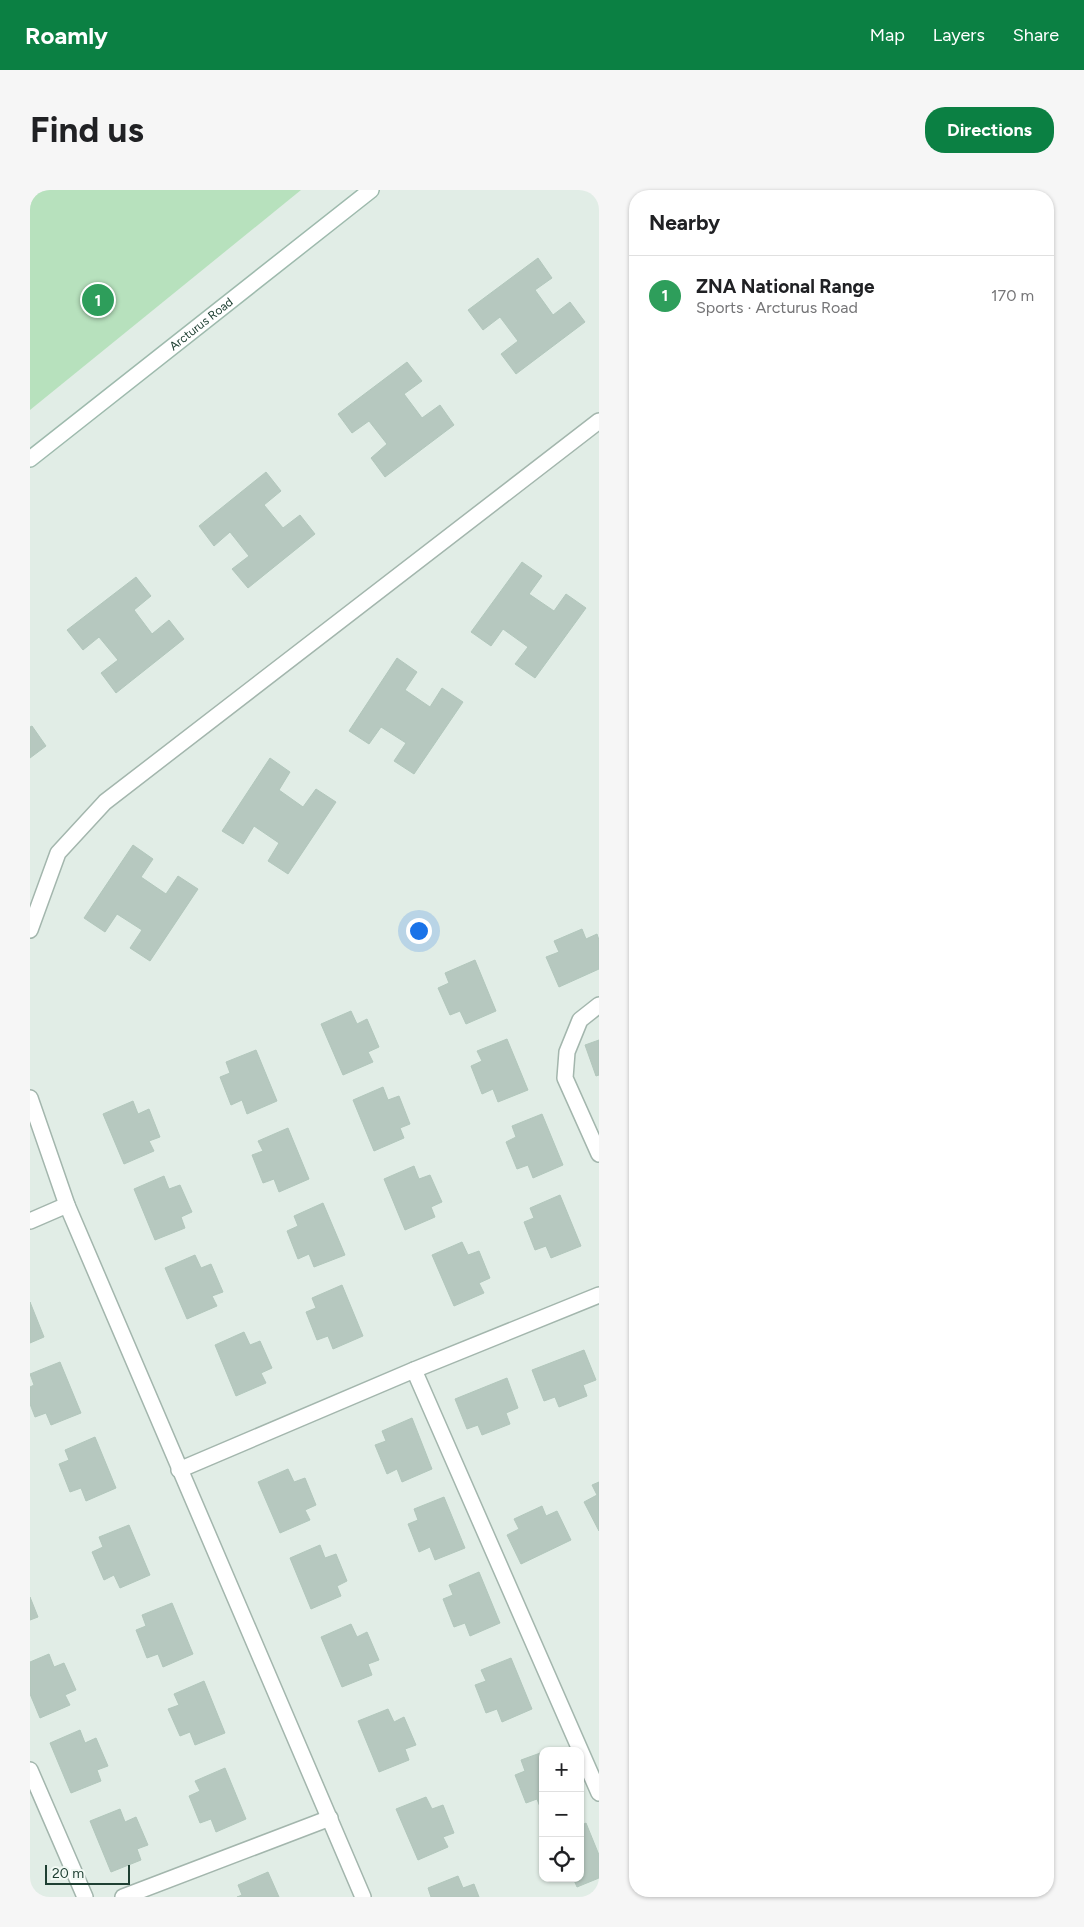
<!DOCTYPE html>
<html lang="en">
<head>
<meta charset="utf-8">
<style>
	:root { --surface:#fff; --page:#f6f6f6; --text:#202124; --muted:#757577; --line:#e0e0e0; --accent:#0b8043 }
	body { margin:0; font-family:Figtree,sans-serif; background:var(--page); color:var(--text) }
	.controls { position:absolute; right:15px; bottom:15px; display:grid; overflow:hidden; border-radius:10px; box-shadow:0 1px 4px #0004 }
	.controls button { width:45px; height:45px; display:grid; place-items:center; padding:0; border:0; border-bottom:1px solid var(--line); background:var(--surface); color:var(--text); font:25px sans-serif }
	.scale { position:absolute; left:15px; bottom:12px; width:85px; box-sizing:border-box; padding-left:5px; border:2px solid #1f4033; border-top:0; font-size:14px; line-height:18px; white-space:nowrap; color:#1f4033; -webkit-text-stroke:4px #f2f9f4; paint-order:stroke }
	.you { position:absolute; left:388px; top:740px; width:18px; height:18px; margin:-12px; border:4px solid #fff; border-radius:50%; background:#1a73e8; box-shadow:0 0 0 8px #1a73e833 }
	.badge { display:grid; place-items:center; width:32px; height:32px; border-radius:50%; background:var(--accent); color:#fff; font-size:16px; font-weight:700 }
	.pin { position:absolute; translate:-50% -50%; border:2px solid #fff; box-shadow:0 1px 5px #0006 }
	.list { margin:0; padding:0; list-style:none }
	h2 { display:flex; justify-content:space-between; align-items:center; height:65px; margin:0; padding:0 20px; font-size:21px }
	h2 small { font-size:16px; font-weight:400; color:var(--muted) }
	.list li { display:grid; grid-template-columns:32px 1fr auto; gap:15px; align-items:center; box-sizing:border-box; height:80px; padding:0 20px; border-top:1px solid var(--line) }
	.list b { display:block; font-size:19px; white-space:nowrap }
	.list p { margin:0; font-size:16px; white-space:nowrap; color:var(--muted) }
	.list em { font-size:16px; font-style:normal; color:var(--muted) }
	.icon { flex:none; width:28px; height:28px; fill:none; stroke:currentColor; stroke-width:2; stroke-linecap:round; stroke-linejoin:round }
	.map { position:relative; flex:none; width:569px; height:1707px; overflow:hidden; border-radius:20px }
	header { display:flex; align-items:center; gap:30px; box-sizing:border-box; height:70px; padding:0 25px; background:var(--accent); color:#fff }
	header strong { font-size:24px }
	nav { display:flex; gap:28px; margin-inline-start:auto; font-size:18px }
	.intro { display:flex; align-items:center; justify-content:space-between; box-sizing:border-box; height:120px; padding:0 30px }
	h1 { margin:0; font-size:35px }
	.button { padding:12px 22px; border-radius:20px; background:var(--accent); color:#fff; font-size:18px; font-weight:700 }
	main { display:flex; gap:30px; padding:0 30px }
	aside { flex:1; background:var(--surface); border-radius:20px; box-shadow:0 1px 4px #0004 }
	.map>svg:first-child { display:block }
	.pitch { fill:#b7e1bd }
	.building { fill:#b6c8bf; stroke:#b2c7bc }
	.lines { fill:none; stroke-linecap:round; stroke-linejoin:round }
	.service-casing { stroke:#a3b6ad; stroke-width:18 }
	.minor-casing { stroke:#a3b6ad; stroke-width:18 }
	.secondary-casing { stroke:#9ebaad; stroke-width:18 }
	.service { stroke:#fff; stroke-width:15 }
	.minor { stroke:#fff; stroke-width:15 }
	.secondary { stroke:#fff; stroke-width:15 }
	.labels { text-anchor:middle; dominant-baseline:central; stroke-width:5; stroke-linejoin:round; paint-order:stroke }
	.street-label { font-size:12px; fill:#1f4033; stroke:#f2f9f4 }
</style>
</head>
<body>
<header>
<strong>Roamly</strong>
<nav><a>Map</a><a>Layers</a><a>Share</a></nav>
</header>
<div class="intro"><h1>Find us</h1><a class="button">Directions</a></div>
<main>
<div class="map">
<svg width="569" height="1707" viewBox="0 0 569 1707">
	<rect width="100%" height="100%" fill="#e1ede6"/>
	<path class="pitch" d="M0,0H271L0,220Z"/>
	<g class="building">
		<path d="M508,68L522,88L505,100L523,125L540,112L555,132L486,184L471,164L488,151L470,127L453,140L438,120Z"/>
		<path d="M377,172L392,191L374,204L392,228L410,215L424,235L355,287L341,268L357,254L339,231L322,243L308,224Z"/>
		<path d="M236,282L251,301L234,315L253,338L270,325L285,344L218,398L202,379L219,366L200,342L184,356L169,336Z"/>
		<path d="M492,372L512,386L499,404L524,421L536,404L556,418L505,488L485,474L498,457L473,439L461,456L441,442Z"/>
		<path d="M106,387L121,406L104,420L122,444L139,430L154,449L86,503L71,483L88,470L69,447L53,460L37,440Z"/>
		<path d="M367,468L387,482L375,500L400,517L412,498L433,512L384,584L364,571L376,553L351,537L339,554L319,541Z"/>
		<path d="M2,536L16,556L0,568V537Z"/>
		<path d="M240,568L260,582L249,600L273,617L286,599L306,612L258,684L238,671L249,653L224,636L213,654L192,641Z"/>
		<path d="M103,655L123,669L111,687L136,704L148,686L168,699L120,771L100,758L112,740L87,724L75,742L54,728Z"/>
		<path d="M552,739L556,749L567,744L569,750V779L529,797L516,767L529,762L524,751Z"/>
		<path d="M445,770L466,821L436,834L430,821L420,825L408,798L419,793L415,783Z"/>
		<path d="M321,821L327,834L337,829L349,857L338,862L343,872L313,885L291,834Z"/>
		<path d="M477,849L498,900L468,912L463,899L452,904L441,876L452,871L447,861Z"/>
		<path d="M569,850V885L566,886L555,855Z"/>
		<path d="M226,860L247,911L217,924L212,910L201,915L190,887L200,883L196,872Z"/>
		<path d="M353,897L358,910L369,906L380,934L370,938L374,948L344,961L323,910Z"/>
		<path d="M103,911L108,924L119,919L130,947L119,951L124,961L94,974L73,924Z"/>
		<path d="M512,924L533,975L503,988L498,975L487,979L476,952L486,947L482,936Z"/>
		<path d="M258,938L279,989L249,1002L244,989L233,993L222,965L233,961L228,951Z"/>
		<path d="M384,976L389,989L400,985L412,1012L401,1017L405,1027L375,1040L354,989Z"/>
		<path d="M134,986L139,999L150,995L162,1022L151,1027L155,1038L125,1050L104,999Z"/>
		<path d="M530,1005L551,1056L521,1068L516,1056L505,1060L494,1032L504,1028L500,1018Z"/>
		<path d="M293,1013L315,1065L284,1077L279,1064L268,1069L257,1041L268,1036L264,1026Z"/>
		<path d="M432,1052L438,1065L449,1061L460,1088L449,1093L454,1103L424,1116L402,1065Z"/>
		<path d="M165,1065L171,1078L181,1074L193,1102L182,1106L187,1116L157,1129L135,1078Z"/>
		<path d="M312,1095L333,1146L303,1159L298,1146L287,1150L276,1122L286,1118L282,1108Z"/>
		<path d="M0,1112L14,1147L0,1153Z"/>
		<path d="M214,1142L220,1155L230,1151L242,1178L231,1183L236,1193L206,1206L185,1155Z"/>
		<path d="M554,1160L566,1190L553,1195L557,1206L529,1217L525,1207L514,1211L502,1180Z"/>
		<path d="M30,1172L51,1223L21,1235L16,1223L5,1227L0,1214V1197L4,1195L0,1184Z"/>
		<path d="M477,1188L488,1218L476,1223L480,1234L452,1245L448,1235L437,1239L425,1209Z"/>
		<path d="M382,1228L402,1279L372,1292L367,1279L357,1284L345,1255L356,1251L352,1241Z"/>
		<path d="M65,1247L86,1298L56,1311L51,1298L40,1302L29,1274L39,1270L35,1260Z"/>
		<path d="M258,1279L264,1292L275,1288L286,1315L275,1320L280,1330L250,1343L228,1292Z"/>
		<path d="M569,1292V1341L554,1312L567,1305L562,1295Z"/>
		<path d="M414,1307L435,1358L405,1370L400,1357L389,1362L378,1334L388,1330L384,1319Z"/>
		<path d="M512,1316L516,1326L527,1321L541,1350L491,1374L477,1345L489,1339L484,1329Z"/>
		<path d="M99,1335L120,1385L90,1398L84,1385L74,1390L62,1362L73,1357L69,1347Z"/>
		<path d="M290,1355L295,1368L306,1364L317,1391L307,1396L311,1406L281,1419L260,1368Z"/>
		<path d="M449,1382L470,1433L440,1446L435,1433L424,1437L413,1409L423,1405L419,1395Z"/>
		<path d="M0,1407L8,1427L0,1430Z"/>
		<path d="M142,1413L163,1464L133,1477L128,1464L117,1468L106,1440L116,1436L112,1425Z"/>
		<path d="M321,1434L327,1447L337,1442L349,1470L338,1474L342,1485L312,1497L291,1447Z"/>
		<path d="M19,1464L24,1477L34,1473L46,1500L35,1505L40,1515L10,1528L0,1504V1472Z"/>
		<path d="M481,1468L502,1519L472,1532L467,1519L456,1523L445,1495L456,1491L451,1480Z"/>
		<path d="M174,1491L195,1543L165,1555L160,1542L150,1546L138,1519L149,1515L144,1504Z"/>
		<path d="M358,1519L364,1532L374,1527L386,1555L375,1559L379,1570L349,1582L328,1531Z"/>
		<path d="M50,1540L55,1553L66,1548L78,1576L67,1580L71,1591L41,1603L20,1553Z"/>
		<path d="M513,1562V1621L512,1622L507,1609L496,1613L485,1585L495,1581L491,1570Z"/>
		<path d="M195,1578L216,1629L186,1642L181,1629L170,1633L159,1606L170,1601L165,1591Z"/>
		<path d="M396,1607L402,1619L413,1615L424,1643L413,1647L418,1657L388,1670L366,1619Z"/>
		<path d="M90,1619L95,1632L106,1627L118,1655L107,1659L111,1670L81,1682L60,1631Z"/>
		<path d="M556,1633L569,1665V1688L547,1697L543,1688H550V1636Z"/>
		<path d="M238,1682L249,1707H207L212,1705L208,1695Z"/>
		<path d="M428,1686L433,1698L444,1694L449,1707H401L398,1698Z"/>
	</g>
	<g class="lines">
		<defs>
			<g id="service">
				<path d="M569,815L550,830L537,862L535,888L569,964"/>
				<path d="M384,1180L569,1603"/>
				<path d="M0,1580L55,1707"/>
				<path d="M93,1707L300,1628"/>
			</g>
			<g id="minor">
				<path d="M0,740L28,663L75,612L569,231"/>
				<path d="M0,908L37,1015L333,1707"/>
				<path d="M0,1031L37,1015"/>
				<path d="M149,1280L384,1180L569,1105"/>
			</g>
			<g id="secondary">
				<path id="s1" d="M0,269L341,0"/>
			</g>
		</defs>
		<use href="#service" class="service-casing"/>
		<use href="#minor" class="minor-casing"/>
		<use href="#secondary" class="secondary-casing"/>
		<use href="#service" class="service"/>
		<use href="#minor" class="minor"/>
		<use href="#secondary" class="secondary"/>
	</g>
	<g class="labels">
		<g class="street-label">
			<text stroke="none"><textPath href="#s1" startOffset="218">Arcturus Road</textPath></text>
		</g>
	</g>
</svg>
<div class="controls">
<button>+</button>
<button>−</button>
<button><svg class="icon" aria-label="locate" viewBox="0 0 24 24"><circle cx="12" cy="12" r="6"/><path d="M12 2v4M12 18v4M2 12h4M18 12h4"/></svg></button>
</div>
<div class="scale">20 m</div>
<div class="you"></div>
<div class="pin badge" style="left:68px;top:110px;background:#2e9e5b">1</div>
</div>
<aside>
<h2>Nearby<small></small></h2>
<ul class="list">
<li><span class="badge" style="background:#2e9e5b">1</span><div><b>ZNA National Range</b><p>Sports · Arcturus Road</p></div><em>170 m</em></li>
</ul>
</aside>
</main>
</body>
</html>
